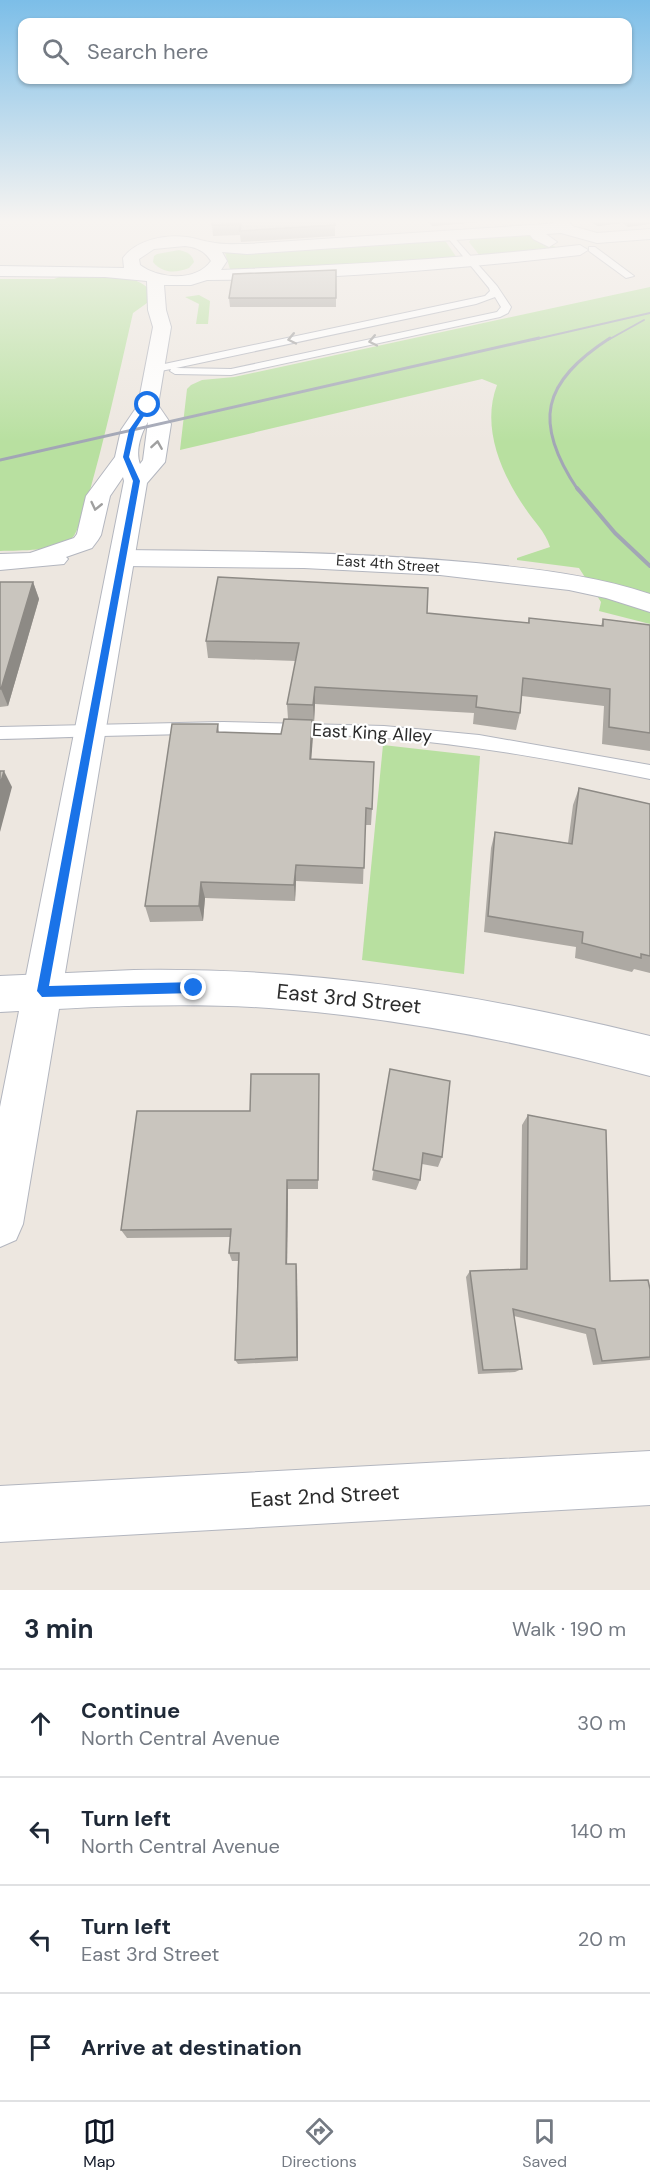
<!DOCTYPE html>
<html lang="en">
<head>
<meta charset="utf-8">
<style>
	:root { --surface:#fff; --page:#f6f6f7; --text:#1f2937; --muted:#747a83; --line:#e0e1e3; --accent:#111827 }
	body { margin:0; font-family:"DM Sans",sans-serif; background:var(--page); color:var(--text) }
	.stop { position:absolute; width:18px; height:18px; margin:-14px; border:4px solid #1a73e8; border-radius:50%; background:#fff }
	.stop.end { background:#1a73e8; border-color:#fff; box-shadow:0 2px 6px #0008 }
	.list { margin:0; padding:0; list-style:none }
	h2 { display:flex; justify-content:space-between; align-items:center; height:78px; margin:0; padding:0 24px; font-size:26px }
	h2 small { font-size:20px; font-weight:400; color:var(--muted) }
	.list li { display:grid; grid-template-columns:39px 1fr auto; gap:18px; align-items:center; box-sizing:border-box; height:108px; padding:0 24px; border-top:2px solid var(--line) }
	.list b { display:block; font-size:22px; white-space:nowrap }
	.list p { margin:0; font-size:20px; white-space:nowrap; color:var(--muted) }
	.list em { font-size:20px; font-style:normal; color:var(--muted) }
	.icon { flex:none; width:33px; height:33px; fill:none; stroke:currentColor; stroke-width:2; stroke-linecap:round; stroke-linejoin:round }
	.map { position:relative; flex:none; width:650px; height:1590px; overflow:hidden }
	.search { position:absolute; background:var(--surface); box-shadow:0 2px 4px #0004; left:18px; right:18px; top:18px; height:66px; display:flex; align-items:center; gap:15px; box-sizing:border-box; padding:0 21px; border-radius:12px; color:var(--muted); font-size:22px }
	.sheet { height:510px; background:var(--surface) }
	nav { display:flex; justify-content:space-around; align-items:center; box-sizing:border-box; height:84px; border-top:2px solid var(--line); background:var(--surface); font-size:16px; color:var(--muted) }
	nav a { display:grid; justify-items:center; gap:3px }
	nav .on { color:var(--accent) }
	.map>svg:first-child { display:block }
	.green { fill:#b8e0a0 }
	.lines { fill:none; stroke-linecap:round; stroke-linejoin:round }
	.lane-casing { stroke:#b3b6bf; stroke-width:2 }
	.street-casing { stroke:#b3b6bf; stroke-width:2 }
	.secondary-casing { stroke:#b3b6bf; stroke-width:2 }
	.lane { fill:#fff; fill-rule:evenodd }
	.street { fill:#fff; fill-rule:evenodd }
	.secondary { fill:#fff; fill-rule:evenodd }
	.rail-far2 { stroke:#a2a6b5; stroke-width:2 }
	.rail-far1 { stroke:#a2a6b5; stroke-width:3 }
	.rail { stroke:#a2a6b5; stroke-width:4 }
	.wall { fill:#ada9a3 }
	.shaded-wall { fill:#8d8a85 }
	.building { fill:#c9c5be; stroke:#8d8a85; stroke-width:1.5 }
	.oneway { stroke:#a0a0a0 }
	.route { fill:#1a73e8 }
	.labels { text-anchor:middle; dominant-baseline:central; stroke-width:4.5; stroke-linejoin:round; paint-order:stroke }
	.far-street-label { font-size:15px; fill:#2c2c2c; stroke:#fff }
	.street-label { font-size:18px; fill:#2c2c2c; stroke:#fff }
	.near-street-label { font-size:21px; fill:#2c2c2c; stroke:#fff }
</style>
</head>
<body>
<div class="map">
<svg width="650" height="1590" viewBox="0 0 650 1590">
	<rect width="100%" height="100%" fill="#ede7e0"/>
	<g class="green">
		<path d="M527,234L558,248L480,256L469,242L471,239Z"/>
		<path d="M442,240L446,242L457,258L323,268L230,269L225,253Z"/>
		<path d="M179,250C187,252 192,254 194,262L189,268C176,273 163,274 153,262L154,256L157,254Z"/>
		<path d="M88,275C108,276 135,274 150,290L151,303H147L133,313C126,343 86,528 72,538C52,552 23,550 0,551V279H54L62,276Z"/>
		<path d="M650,287V624L599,611L601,602L579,568L517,560V558L550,547C545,531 534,522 525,508C501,473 481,427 497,385L482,379L180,450L187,389L191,385L202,380L234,377Z"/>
		<path d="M199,295L210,301L208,324H196L199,304L185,297Z"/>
		<path d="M383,745L480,756L464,974L362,960Z"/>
	</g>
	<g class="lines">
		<defs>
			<g id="lane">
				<path d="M451,234L497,286L511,307L508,313L500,317L231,375L175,374L170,371L171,369L155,372L150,369L155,366L485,296L490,291L489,288L448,238L447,236ZM495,297L501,307L497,312L231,369L176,368L476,304Z"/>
				<path d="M589,247H595L634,276L626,278L589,251Z"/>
				<path d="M223,722L384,726L479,735L650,765V779C562,761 475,745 386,738C258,729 128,736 0,739V727Z"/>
			</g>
			<g id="street">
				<path d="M550,219H566L575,229L567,234L562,232Z"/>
				<path d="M122,550C240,551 358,552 476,563C535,569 593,575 650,594V612L606,598L569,590L440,575L304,568L122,566L113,563L109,558L113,553Z"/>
				<path d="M134,970C310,967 480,994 650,1036V1076C525,1043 398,1017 269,1008C179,1002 90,1007 0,1012V976Z"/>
				<path d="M650,1451V1505L0,1542V1486Z"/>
			</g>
			<path id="secondary" d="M561,223L597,233L650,229V239L597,243L561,233L546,234L557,242L549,247L533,239L530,235L247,254L222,252L227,261L221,270C341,265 461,259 580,245L588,250L580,255C457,269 332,279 207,280L191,285H164L166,310L171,327L158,405L171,424L165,462L147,483L23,1224L16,1240L0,1247V1107L124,481L123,477L110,496L101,535L98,540L92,548L66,557L68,559L64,564L0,570V554L30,553L74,538L77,534L86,496L115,457L121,430L138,405L153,327L148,310L147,281L105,277L0,276V266L124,268L123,258C136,240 165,234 187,237C195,238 202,241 210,242C221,245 235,244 247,244ZM185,246C196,247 205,251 211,261C196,282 159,279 140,265L139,259L154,249ZM148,422L143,460L140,464C135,451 141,433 148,422Z"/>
		</defs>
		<use href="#lane" class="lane-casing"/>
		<use href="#street" class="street-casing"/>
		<use href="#secondary" class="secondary-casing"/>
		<use href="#lane" class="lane"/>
		<use href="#street" class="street"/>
		<use href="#secondary" class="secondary"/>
		<g class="rail-far2">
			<path d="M532,340L650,313"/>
			<path d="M608,340L644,320"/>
		</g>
		<g class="rail-far1">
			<path d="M0,460L539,338"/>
			<path d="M578,490C532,422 542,382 610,338"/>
		</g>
		<path class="rail" d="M577,488L615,533L650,566"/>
	</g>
	<g class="wall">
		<path d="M335,219V236L241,242L240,235L213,236L212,225Z"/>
		<path d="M426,219H514L432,226Z"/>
		<path d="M586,219H650L628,227L622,223L597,226Z"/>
		<path d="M336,270V307H230L229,298Z"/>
		<path d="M0,582H33L39,599L8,706L0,707Z"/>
		<path d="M427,613L528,623L529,618L601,626L603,619L650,625V751L602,744L604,706L522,696L520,713L516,730L473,724L474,713L315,704L314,722H312L311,759L372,809L371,825H365L363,884L296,881L295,901L205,898L203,921L150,922L145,906L218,724L219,732L281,734L288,719L287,704L296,661L208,658L206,641Z"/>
		<path d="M579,788L650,804V973L634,969L632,972L575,958L576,947L484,932L491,848L495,832L568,843L573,805Z"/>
		<path d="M390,1069L442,1157L438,1167L422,1164L420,1180L416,1190L372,1180Z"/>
		<path d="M319,1074L318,1189H288L287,1264H296L297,1271L298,1361L238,1364L235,1360L238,1261H232L229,1253L230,1237L127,1238L121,1230L250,1111Z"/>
		<path d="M528,1115L610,1281L650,1289V1360L593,1365L586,1334L514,1316L522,1369L515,1372L478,1374L466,1277L470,1271L520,1269L522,1125Z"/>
	</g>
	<g class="shaded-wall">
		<path d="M433,219H514L432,226Z"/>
		<path d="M599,219H623L622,223L597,226Z"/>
		<path d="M629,219H650V224L628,227Z"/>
		<path d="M33,582L39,599L8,706L1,689Z"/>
		<path d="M315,687V704L314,722L313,705Z"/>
		<path d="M312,720L313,737L310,776V759Z"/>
		<path d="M4,771L12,787L0,832V785Z"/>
		<path d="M296,865V881L295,901L294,885Z"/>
		<path d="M201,882L205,898L203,921L199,906Z"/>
		<path d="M287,1180L288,1189L287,1271L286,1264Z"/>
		<path d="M296,1264L297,1271L298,1361L297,1357Z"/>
	</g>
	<g class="building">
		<path d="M212,219H335V225L240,231L241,224L212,225Z"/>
		<path d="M336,270V298H229L233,274Z"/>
		<path d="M218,577L428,588L427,613L529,623V618L603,626V619L650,625V733L609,727L610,689L523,678L520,713L476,707L477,696L315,687L313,705L287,704L299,643L206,641Z"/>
		<path d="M0,582H33L1,689H0Z"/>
		<path d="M284,719L312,720L310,759L374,762L372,809L366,808L364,868L296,865L294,885L201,882L199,906H145L172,724H218L217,732L281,734Z"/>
		<path d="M0,771H4L0,785Z"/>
		<path d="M579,788L650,804V956L641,954V958L582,943L583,932L488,916L495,832L572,844Z"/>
		<path d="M390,1069L450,1081L442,1157L423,1153L420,1180L373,1170Z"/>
		<path d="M251,1074H319L318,1180H287L286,1264H296L297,1357L235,1360L239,1253H229L231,1229L121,1230L137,1111H250Z"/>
		<path d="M528,1115L606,1130L610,1281L648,1280L650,1289V1357L602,1361L595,1329L513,1309L522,1369L483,1370L470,1271L527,1269Z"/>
	</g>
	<defs><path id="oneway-chevron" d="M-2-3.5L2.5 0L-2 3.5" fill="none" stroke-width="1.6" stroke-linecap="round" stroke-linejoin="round" transform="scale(1.5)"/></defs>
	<g class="oneway">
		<use href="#oneway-chevron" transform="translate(292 339) rotate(168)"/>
		<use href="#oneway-chevron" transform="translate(373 341) rotate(168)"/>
		<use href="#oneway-chevron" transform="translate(157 445) rotate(-81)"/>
		<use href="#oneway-chevron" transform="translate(96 506) rotate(103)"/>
	</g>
	<linearGradient id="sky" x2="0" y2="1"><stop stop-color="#7cbee8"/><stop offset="0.5" stop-color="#f7f4f1"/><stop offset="1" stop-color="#f7f4f1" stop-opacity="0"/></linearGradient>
	<rect width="650" height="442" fill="url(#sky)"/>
	<path class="route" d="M148,403L151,405L135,430L129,457L140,481L49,986L194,982L200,988L194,993L42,997L37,991L133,481L123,457L129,430Z"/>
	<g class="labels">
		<g class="far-street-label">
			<text transform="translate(388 564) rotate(4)">East 4th Street</text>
		</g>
		<g class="street-label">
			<text transform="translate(372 733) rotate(3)">East King Alley</text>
		</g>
		<g class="near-street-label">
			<text transform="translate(349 999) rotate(6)">East 3rd Street</text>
			<text transform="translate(325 1496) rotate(-3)">East 2nd Street</text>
		</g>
	</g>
</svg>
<div class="stop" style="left:148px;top:405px"></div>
<div class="stop end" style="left:194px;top:988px"></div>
<div class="search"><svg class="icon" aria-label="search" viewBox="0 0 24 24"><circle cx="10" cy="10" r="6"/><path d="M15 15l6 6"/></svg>Search here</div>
</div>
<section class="sheet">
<h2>3 min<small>Walk · 190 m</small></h2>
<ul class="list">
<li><svg class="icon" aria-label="ahead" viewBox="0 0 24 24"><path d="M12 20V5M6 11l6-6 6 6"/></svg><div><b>Continue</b><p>North Central Avenue</p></div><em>30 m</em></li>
<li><svg class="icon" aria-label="left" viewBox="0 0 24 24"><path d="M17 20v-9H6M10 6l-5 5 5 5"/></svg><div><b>Turn left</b><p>North Central Avenue</p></div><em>140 m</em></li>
<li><svg class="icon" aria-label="left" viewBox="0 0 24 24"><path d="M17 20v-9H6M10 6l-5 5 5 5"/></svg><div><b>Turn left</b><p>East 3rd Street</p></div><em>20 m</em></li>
<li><svg class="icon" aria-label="arrive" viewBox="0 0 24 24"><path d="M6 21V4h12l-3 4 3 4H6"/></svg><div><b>Arrive at destination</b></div></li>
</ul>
</section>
<nav>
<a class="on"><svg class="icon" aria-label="map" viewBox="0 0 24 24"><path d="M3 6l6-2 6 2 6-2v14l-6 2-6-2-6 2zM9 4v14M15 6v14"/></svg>Map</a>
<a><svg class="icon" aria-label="directions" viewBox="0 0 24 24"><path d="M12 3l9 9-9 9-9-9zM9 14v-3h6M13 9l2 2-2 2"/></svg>Directions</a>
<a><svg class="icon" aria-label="saved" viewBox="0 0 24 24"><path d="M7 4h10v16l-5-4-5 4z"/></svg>Saved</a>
</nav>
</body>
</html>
